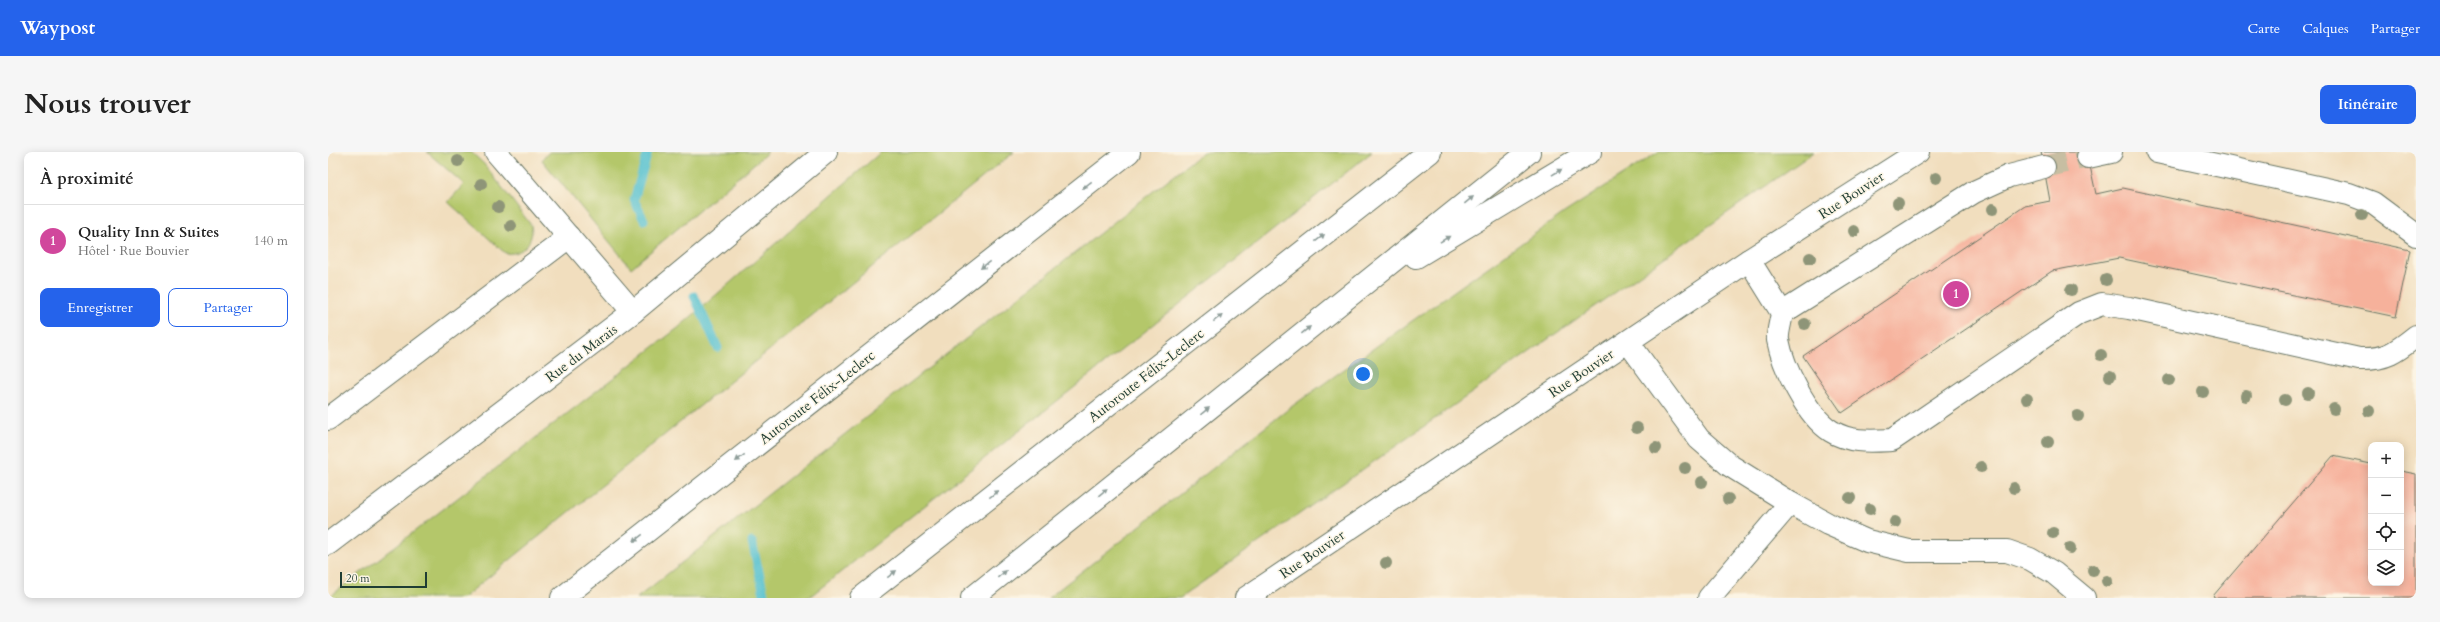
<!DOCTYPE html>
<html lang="fr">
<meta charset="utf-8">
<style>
:root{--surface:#fff;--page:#f6f6f6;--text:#222;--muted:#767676;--line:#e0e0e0;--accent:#2563eb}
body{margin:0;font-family:Cardo,serif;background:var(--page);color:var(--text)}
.controls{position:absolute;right:12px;bottom:12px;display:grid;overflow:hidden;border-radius:8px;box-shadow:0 2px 10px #0003}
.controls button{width:36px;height:36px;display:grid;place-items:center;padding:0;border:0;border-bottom:1px solid var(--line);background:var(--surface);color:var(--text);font:20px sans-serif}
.scale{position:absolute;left:12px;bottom:10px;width:87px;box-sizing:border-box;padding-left:4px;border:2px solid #1f3d34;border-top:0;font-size:11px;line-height:14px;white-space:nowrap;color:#1f3d34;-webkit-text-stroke:3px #fcf5e5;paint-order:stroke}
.you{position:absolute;left:1035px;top:222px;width:14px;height:14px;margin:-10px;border:3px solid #fff;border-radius:50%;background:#1a73e8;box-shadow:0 0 0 6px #1a73e833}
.badge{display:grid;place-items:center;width:26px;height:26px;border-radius:50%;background:var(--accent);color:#fff;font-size:13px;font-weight:700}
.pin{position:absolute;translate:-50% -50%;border:2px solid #fff;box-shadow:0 1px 4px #0006}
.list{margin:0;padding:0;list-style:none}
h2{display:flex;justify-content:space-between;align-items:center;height:52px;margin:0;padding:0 16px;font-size:17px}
h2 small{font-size:13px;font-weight:400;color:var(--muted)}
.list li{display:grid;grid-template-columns:26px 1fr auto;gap:12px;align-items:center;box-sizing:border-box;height:72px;padding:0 16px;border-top:1px solid var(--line)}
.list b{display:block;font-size:15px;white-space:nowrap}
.list p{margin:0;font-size:13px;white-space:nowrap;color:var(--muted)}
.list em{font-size:13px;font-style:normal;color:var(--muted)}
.actions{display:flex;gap:8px;padding:12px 16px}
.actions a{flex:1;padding:9px 0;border:1px solid var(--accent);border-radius:8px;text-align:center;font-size:14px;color:var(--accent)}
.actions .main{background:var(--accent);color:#fff}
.icon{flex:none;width:22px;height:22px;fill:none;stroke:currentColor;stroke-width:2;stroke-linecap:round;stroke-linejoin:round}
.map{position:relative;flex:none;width:2088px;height:446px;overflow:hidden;border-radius:8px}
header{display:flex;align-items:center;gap:24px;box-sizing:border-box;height:56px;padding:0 20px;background:var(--accent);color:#fff}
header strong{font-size:19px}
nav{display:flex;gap:22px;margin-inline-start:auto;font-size:14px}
.intro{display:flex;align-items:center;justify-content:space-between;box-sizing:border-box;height:96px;padding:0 24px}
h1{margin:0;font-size:28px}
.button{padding:10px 18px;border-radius:8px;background:var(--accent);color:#fff;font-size:14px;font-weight:700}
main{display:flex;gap:24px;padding:0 24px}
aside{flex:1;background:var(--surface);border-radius:8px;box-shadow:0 2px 10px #0003}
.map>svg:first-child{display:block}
.green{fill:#b4c76b;stroke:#6a8250}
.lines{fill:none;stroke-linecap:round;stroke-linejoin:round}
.stream{stroke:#56c1cf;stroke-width:9}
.building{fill:#f6b19b}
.minor-tunnel{stroke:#c7bea2;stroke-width:22;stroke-dasharray:22 11;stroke-linecap:butt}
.minor-casing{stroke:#687564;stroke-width:24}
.highway-casing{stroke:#687564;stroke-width:24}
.minor{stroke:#fff;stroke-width:22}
.highway{stroke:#fff;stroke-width:22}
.tree{fill:#8e9578}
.oneway{fill:#8f9e9a}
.labels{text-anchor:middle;stroke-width:3;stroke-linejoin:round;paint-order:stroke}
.street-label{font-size:14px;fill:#1f3d34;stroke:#fcf5e5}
</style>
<header>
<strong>Waypost</strong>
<nav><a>Carte</a><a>Calques</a><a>Partager</a></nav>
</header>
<div class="intro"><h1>Nous trouver</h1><a class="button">Itinéraire</a></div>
<main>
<aside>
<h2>À proximité<small></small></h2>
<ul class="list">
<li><span class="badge" style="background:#d1479c">1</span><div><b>Quality Inn &amp; Suites</b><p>Hôtel · Rue Bouvier</p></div><em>140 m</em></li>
</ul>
<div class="actions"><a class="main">Enregistrer</a><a>Partager</a></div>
</aside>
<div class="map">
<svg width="2088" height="446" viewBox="0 0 2088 446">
<rect width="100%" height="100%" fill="#fcf5e5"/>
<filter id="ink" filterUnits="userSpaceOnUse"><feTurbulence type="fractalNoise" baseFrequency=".025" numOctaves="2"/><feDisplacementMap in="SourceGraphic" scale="8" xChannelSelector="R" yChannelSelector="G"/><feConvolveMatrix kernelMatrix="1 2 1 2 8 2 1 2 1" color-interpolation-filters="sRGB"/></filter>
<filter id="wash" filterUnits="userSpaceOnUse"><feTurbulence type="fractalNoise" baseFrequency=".012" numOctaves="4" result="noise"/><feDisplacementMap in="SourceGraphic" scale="16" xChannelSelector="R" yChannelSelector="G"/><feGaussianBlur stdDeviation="0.9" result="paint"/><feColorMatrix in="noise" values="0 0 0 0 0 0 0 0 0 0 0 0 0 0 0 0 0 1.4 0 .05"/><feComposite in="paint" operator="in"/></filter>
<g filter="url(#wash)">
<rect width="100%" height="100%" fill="#f1debe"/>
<g class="green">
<path d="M 99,0 L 143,0 L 156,12 L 203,73 C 207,89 194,104 177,101 L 120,50 L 136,32 Z"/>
<path d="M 221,0 L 440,0 L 303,116 L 214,8 Z"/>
<path d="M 553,0 L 686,0 L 135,446 L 0,446 L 350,176 Z"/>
<path d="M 875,0 L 1044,0 L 480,446 L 309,446 Z"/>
<path d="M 1330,0 L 1486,0 L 852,446 L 720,446 L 963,255 L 1236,61 Z"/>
</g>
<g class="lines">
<g class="stream">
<path d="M 316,68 L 306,48 L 320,0"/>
<path d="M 366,144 L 390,196"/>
<path d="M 424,390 L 437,446"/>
</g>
</g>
<g id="blocks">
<g class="building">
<path d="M 1713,0 L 1759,0 L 1768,42 L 1795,36 L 2082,98 L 2068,165 L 1791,106 L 1724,119 L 1514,261 L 1475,204 L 1697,54 L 1722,49 Z"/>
<path d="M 2005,304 L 2043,312 L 2043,431 L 2073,431 L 2073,319 L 2088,322 L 2088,446 L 1888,446 L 1885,444 Z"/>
</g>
</g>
</g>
<g filter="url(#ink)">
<use href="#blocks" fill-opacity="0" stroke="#687564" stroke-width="1"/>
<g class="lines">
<path class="minor-tunnel" d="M 1716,15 L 1760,5"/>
<g class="minor-casing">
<g id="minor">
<path d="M 168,0 L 305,160"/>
<path d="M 1829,0 L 2021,42 L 2045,51 L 2088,83"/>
<path d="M 1760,5 L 1783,0"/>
<path d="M 1421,108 L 1454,161 C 1453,169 1449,181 1450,188 C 1455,215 1479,264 1503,279 C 1522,291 1543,289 1564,288 L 1751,161 L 1774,152 L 1801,156 L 2031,207 C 2058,208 2068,200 2088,184"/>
<path d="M 1454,161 L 1646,40 L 1681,24 L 1716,15"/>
<path d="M 1300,190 L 1371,287 L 1401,313 L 1462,351 L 1500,372 L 1539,389 L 1581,399 L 1679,399 L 1702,407 L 1726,421 L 1756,446"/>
<path d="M 0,267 L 241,85"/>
<path d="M 0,392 L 305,160 L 498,0"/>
<path d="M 918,446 L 1421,108 L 1590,0"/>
<path d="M 1381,446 L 1462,351"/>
</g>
</g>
<g class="highway-casing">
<g id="highway">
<path d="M 1088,105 L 1262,0"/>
<path d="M 234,446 L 801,0"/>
<path d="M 533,446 L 1102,0"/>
<path d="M 644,446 L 1201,0"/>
</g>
</g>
<use href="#minor" class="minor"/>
<use href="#highway" class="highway"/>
</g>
<g class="tree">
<circle cx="130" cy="9" r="6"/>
<circle cx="1608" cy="26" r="6"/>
<circle cx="153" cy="32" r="6"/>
<circle cx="1570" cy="51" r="6"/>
<circle cx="170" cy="55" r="6"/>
<circle cx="1665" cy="57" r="6"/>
<circle cx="2034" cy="63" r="6"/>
<circle cx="183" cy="74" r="6"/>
<circle cx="1526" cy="79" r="6"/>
<circle cx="1482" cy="106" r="6"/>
<circle cx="1778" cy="128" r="6"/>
<circle cx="1743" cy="138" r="6"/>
<circle cx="1477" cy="172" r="6"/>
<circle cx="1773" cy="203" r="6"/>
<circle cx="1782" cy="224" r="6"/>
<circle cx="1841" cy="228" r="6"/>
<circle cx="1875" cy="240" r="6"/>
<circle cx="1980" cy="241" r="6"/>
<circle cx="1918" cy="244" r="6"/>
<circle cx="1699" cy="247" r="6"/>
<circle cx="1957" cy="248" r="6"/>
<circle cx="2006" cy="257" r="6"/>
<circle cx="2041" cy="259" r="6"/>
<circle cx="1750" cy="264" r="6"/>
<circle cx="1309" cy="276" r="6"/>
<circle cx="1720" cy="290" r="6"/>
<circle cx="1328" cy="296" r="6"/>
<circle cx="1653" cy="315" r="6"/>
<circle cx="1357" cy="316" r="6"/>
<circle cx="1374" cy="330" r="6"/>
<circle cx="1686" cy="336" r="6"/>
<circle cx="1522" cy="346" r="6"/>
<circle cx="1400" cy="347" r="6"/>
<circle cx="1542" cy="357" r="6"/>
<circle cx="1567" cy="370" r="6"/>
<circle cx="1725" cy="381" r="6"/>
<circle cx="1742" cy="396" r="6"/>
<circle cx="1058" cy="411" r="6"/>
<circle cx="1765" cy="418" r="6"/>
<circle cx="1779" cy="429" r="6"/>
</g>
<defs><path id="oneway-solid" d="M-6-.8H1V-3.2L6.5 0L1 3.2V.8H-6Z"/></defs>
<g class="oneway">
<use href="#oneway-solid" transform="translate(1229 20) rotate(-31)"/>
<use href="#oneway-solid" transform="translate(759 33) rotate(142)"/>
<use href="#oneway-solid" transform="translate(1141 48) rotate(-39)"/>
<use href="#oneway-solid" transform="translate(992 86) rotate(-38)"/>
<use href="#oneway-solid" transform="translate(1117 87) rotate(-31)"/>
<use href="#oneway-solid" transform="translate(657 113) rotate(142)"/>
<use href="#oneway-solid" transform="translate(890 166) rotate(-38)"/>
<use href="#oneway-solid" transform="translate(978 178) rotate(-39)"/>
<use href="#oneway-solid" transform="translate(877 259) rotate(-39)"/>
<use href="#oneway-solid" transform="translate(412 306) rotate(142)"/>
<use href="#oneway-solid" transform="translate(775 340) rotate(-39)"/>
<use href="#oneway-solid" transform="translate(666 342) rotate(-38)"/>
<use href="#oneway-solid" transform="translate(310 386) rotate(142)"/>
<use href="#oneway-solid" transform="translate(564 422) rotate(-38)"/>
<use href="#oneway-solid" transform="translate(674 422) rotate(-39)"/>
</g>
</g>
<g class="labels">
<g class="street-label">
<text transform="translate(1523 43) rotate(-33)" y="5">Rue Bouvier</text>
<text transform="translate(253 201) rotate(-37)" y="5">Rue du Marais</text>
<text transform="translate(1253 221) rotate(-34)" y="5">Rue Bouvier</text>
<text transform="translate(818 223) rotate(-38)" y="5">Autoroute Félix-Leclerc</text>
<text transform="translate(489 245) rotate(-38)" y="5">Autoroute Félix-Leclerc</text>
<text transform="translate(984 402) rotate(-34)" y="5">Rue Bouvier</text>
</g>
</g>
</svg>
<div class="controls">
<button>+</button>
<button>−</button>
<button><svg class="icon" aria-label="locate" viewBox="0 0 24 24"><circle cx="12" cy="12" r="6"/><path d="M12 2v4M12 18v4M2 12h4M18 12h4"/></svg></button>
<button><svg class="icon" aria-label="layers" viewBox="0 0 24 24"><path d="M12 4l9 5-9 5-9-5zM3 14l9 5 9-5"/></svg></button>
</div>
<div class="scale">20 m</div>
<div class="you"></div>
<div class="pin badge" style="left:1628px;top:142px;background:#d1479c">1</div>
</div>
</main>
